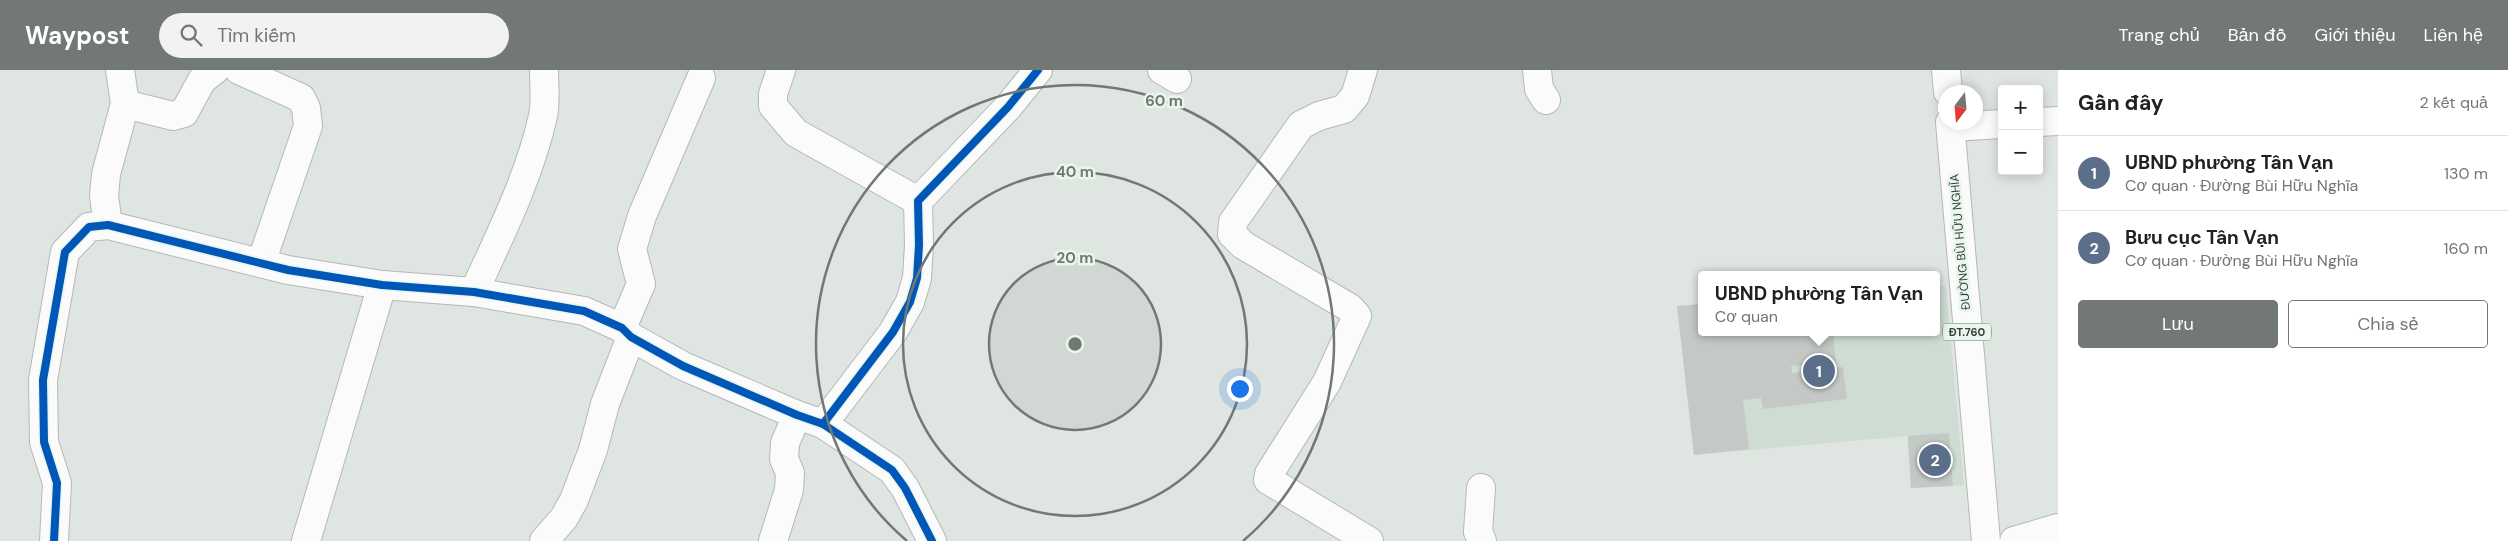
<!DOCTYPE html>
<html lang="vi">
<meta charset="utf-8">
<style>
:root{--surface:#fff;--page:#f2f2f2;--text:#202124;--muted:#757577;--line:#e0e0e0;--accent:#727874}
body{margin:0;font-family:"DM Sans",sans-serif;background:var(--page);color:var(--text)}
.controls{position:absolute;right:15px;top:15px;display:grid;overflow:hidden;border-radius:5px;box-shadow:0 2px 12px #0003}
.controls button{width:45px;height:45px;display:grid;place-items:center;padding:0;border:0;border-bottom:1px solid var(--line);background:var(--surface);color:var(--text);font:25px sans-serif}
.compass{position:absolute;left:1938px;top:15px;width:45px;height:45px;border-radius:50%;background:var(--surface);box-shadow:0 2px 12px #0003;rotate:196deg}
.you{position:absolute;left:1239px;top:318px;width:18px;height:18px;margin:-12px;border:4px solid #fff;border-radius:50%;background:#1a73e8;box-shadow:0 0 0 8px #1a73e833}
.badge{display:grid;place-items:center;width:32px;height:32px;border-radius:50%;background:var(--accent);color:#fff;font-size:16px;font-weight:700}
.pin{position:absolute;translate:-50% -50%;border:2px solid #fff;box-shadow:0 1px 5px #0006}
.popup{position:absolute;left:1698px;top:201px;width:242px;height:65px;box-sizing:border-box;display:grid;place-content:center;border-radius:5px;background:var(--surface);filter:drop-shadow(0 1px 4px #0005);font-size:16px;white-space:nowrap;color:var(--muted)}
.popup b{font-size:19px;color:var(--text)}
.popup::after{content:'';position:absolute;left:50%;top:100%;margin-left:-10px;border:10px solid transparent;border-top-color:var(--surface)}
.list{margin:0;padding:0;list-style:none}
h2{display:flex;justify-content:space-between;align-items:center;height:65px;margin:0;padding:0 20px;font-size:21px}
h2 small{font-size:16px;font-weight:400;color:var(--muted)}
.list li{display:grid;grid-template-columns:32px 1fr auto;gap:15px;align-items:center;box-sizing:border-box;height:75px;padding:0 20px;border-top:1px solid var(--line)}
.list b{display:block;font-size:19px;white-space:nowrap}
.list p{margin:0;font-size:16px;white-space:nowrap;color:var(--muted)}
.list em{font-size:16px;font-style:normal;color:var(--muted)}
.actions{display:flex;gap:10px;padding:15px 20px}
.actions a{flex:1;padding:11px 0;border:1px solid var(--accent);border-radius:5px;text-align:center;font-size:18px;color:var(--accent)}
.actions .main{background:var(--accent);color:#fff}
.icon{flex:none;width:28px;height:28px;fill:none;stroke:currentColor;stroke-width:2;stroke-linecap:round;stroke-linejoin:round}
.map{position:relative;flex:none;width:2058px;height:471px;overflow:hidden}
header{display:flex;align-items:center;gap:30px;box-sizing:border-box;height:70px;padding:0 25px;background:var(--accent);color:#fff}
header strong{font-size:24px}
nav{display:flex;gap:28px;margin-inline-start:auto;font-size:18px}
.search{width:350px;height:45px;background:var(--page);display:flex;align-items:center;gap:12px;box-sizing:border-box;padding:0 18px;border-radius:28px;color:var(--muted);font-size:19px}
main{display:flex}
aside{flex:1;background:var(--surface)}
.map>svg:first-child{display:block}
.built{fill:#cfdcd4}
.building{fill:#c4c9c6}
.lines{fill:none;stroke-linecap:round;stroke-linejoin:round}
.minor-casing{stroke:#b5b9b6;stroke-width:30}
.major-casing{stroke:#b5b9b6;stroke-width:30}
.minor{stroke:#fafbfa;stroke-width:28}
.major{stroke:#fafbfa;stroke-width:28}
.cycleway-casing{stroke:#e9f6ee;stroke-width:11}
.cycleway{stroke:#0057b8;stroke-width:8}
.ring{fill:none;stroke:#727874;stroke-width:2.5}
.labels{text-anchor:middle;stroke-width:5;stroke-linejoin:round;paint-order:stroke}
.shield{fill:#e9f6ee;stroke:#6d7470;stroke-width:1}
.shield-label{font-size:11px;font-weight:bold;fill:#383d3a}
.street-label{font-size:12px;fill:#383d3a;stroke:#e9f6ee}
.centre{fill:#727874;stroke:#e9f6ee;stroke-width:2.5}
.ring-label{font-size:15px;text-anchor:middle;font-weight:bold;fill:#727874;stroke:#e9f6ee;stroke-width:5;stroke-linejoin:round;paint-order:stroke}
</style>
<header>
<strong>Waypost</strong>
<div class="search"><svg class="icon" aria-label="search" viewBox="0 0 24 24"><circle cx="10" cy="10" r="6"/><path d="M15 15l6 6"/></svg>Tìm kiếm</div>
<nav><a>Trang chủ</a><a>Bản đồ</a><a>Giới thiệu</a><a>Liên hệ</a></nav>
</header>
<main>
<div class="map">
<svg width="2058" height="471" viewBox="0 0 2058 471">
<rect width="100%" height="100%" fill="#dfe5e1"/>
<path class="built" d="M 1937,214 L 1946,217 L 1964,415 L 1911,418 L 1907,366 L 1694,385 L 1677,236 L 1701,234 L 1702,262 L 1936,262 Z"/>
<g class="building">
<path d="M 1702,234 L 1702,262 L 1833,262 L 1836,293 L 1791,296 L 1792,303 L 1843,297 L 1847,329 L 1763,339 L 1761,328 L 1743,330 L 1749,379 L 1694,385 L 1677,236 Z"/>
<path d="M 1949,363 L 1953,416 L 1911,418 L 1908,366 Z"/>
</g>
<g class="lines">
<g class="minor-casing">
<g id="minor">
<path d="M 239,0 L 301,28 L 306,38 L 308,56 L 261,193"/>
<path d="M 781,0 L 773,24 L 773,36 L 796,63 L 918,131"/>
<path d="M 1162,0 L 1177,9"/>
<path d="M 1363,0 L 1355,26 L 1344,39 L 1319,46 L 1301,55 L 1233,152 L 1232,164 L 1243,175 L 1350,238 L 1357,246 L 1327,312 L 1269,404 L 1268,410 L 1369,471"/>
<path d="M 1537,0 L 1539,19 L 1546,30"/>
<path d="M 125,34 L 173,46 L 184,43 L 202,10 L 215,0"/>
<path d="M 2039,52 L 2058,51"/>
<path d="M 1951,57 L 2002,54"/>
<path d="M 108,155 L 104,126 L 106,104 L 125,34 L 120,0"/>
<path d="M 474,222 C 500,165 529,108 543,46 C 546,32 544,15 544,0"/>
<path d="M 622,258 L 641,214 L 632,179 L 642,146 L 701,8"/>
<path d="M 823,354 L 893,262 L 910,232 L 917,208 L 919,175 L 918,131 L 1008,37 L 1038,0"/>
<path d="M 1481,418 L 1478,462 L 1482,471"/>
<path d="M 54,471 L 57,413 L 44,372 L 43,310 L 65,182 L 89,157 L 108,155 L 288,200 L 382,215 L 474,222 L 584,241 L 622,258 L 631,267 L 683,296 L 797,345 L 823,354 L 892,400 L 905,418 L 932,471"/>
<path d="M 306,471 L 382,215"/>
<path d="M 544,471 L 564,448 L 574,430 L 593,380 L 605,334 L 631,267"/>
<path d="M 773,471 L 789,420 L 790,403 L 784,389 L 785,373 L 797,345"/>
<path d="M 2014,471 L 2058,458"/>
</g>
</g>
<g class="major-casing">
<g id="major">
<path d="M 1946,0 L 1948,22"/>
<path d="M 1950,52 L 1986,471"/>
</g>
</g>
<use href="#minor" class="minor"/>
<use href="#major" class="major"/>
<g class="cycleway-casing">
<g id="cycleway">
<path d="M 823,354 L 893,262 L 910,232 L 917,208 L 919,175 L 918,131 L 1008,37 L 1038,0"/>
<path d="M 54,471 L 57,413 L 44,372 L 43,310 L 65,182 L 89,157 L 108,155 L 288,200 L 382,215 L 474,222 L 584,241 L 622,258 L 631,267 L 683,296 L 797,345 L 823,354 L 892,400 L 905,418 L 932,471"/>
</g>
</g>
<use href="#cycleway" class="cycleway"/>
</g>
<circle cx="1075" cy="274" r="86" fill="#727874" fill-opacity=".12"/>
<g class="ring">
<circle cx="1075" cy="274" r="86"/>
<circle cx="1075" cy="274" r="172"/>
<path d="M907 471A259 259 0 1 1 1243 471"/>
</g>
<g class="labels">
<rect class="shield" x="1943" y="253.5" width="48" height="17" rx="4"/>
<g class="shield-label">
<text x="1967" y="266">ĐT.760</text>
</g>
<g class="street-label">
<text transform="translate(1960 172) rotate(-95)" y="4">ĐƯỜNG BÙI HỮU NGHĨA</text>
</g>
</g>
<circle cx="1075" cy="274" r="8" class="centre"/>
<g class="ring-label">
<text x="1164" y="36">60 m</text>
<text x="1075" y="107">40 m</text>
<text x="1075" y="193">20 m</text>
</g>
</svg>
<div class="controls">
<button>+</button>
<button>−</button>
</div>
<svg class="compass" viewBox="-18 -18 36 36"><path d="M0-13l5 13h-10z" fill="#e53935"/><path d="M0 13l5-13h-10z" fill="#757577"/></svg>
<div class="you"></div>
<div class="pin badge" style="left:1819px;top:301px;background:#5c6f8a">1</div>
<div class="popup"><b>UBND phường Tân Vạn</b>Cơ quan</div>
<div class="pin badge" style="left:1935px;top:390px;background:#5c6f8a">2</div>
</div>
<aside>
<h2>Gần đây<small>2 kết quả</small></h2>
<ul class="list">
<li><span class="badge" style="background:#5c6f8a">1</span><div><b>UBND phường Tân Vạn</b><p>Cơ quan · Đường Bùi Hữu Nghĩa</p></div><em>130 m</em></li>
<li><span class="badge" style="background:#5c6f8a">2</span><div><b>Bưu cục Tân Vạn</b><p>Cơ quan · Đường Bùi Hữu Nghĩa</p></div><em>160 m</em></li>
</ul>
<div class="actions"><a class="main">Lưu</a><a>Chia sẻ</a></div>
</aside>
</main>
